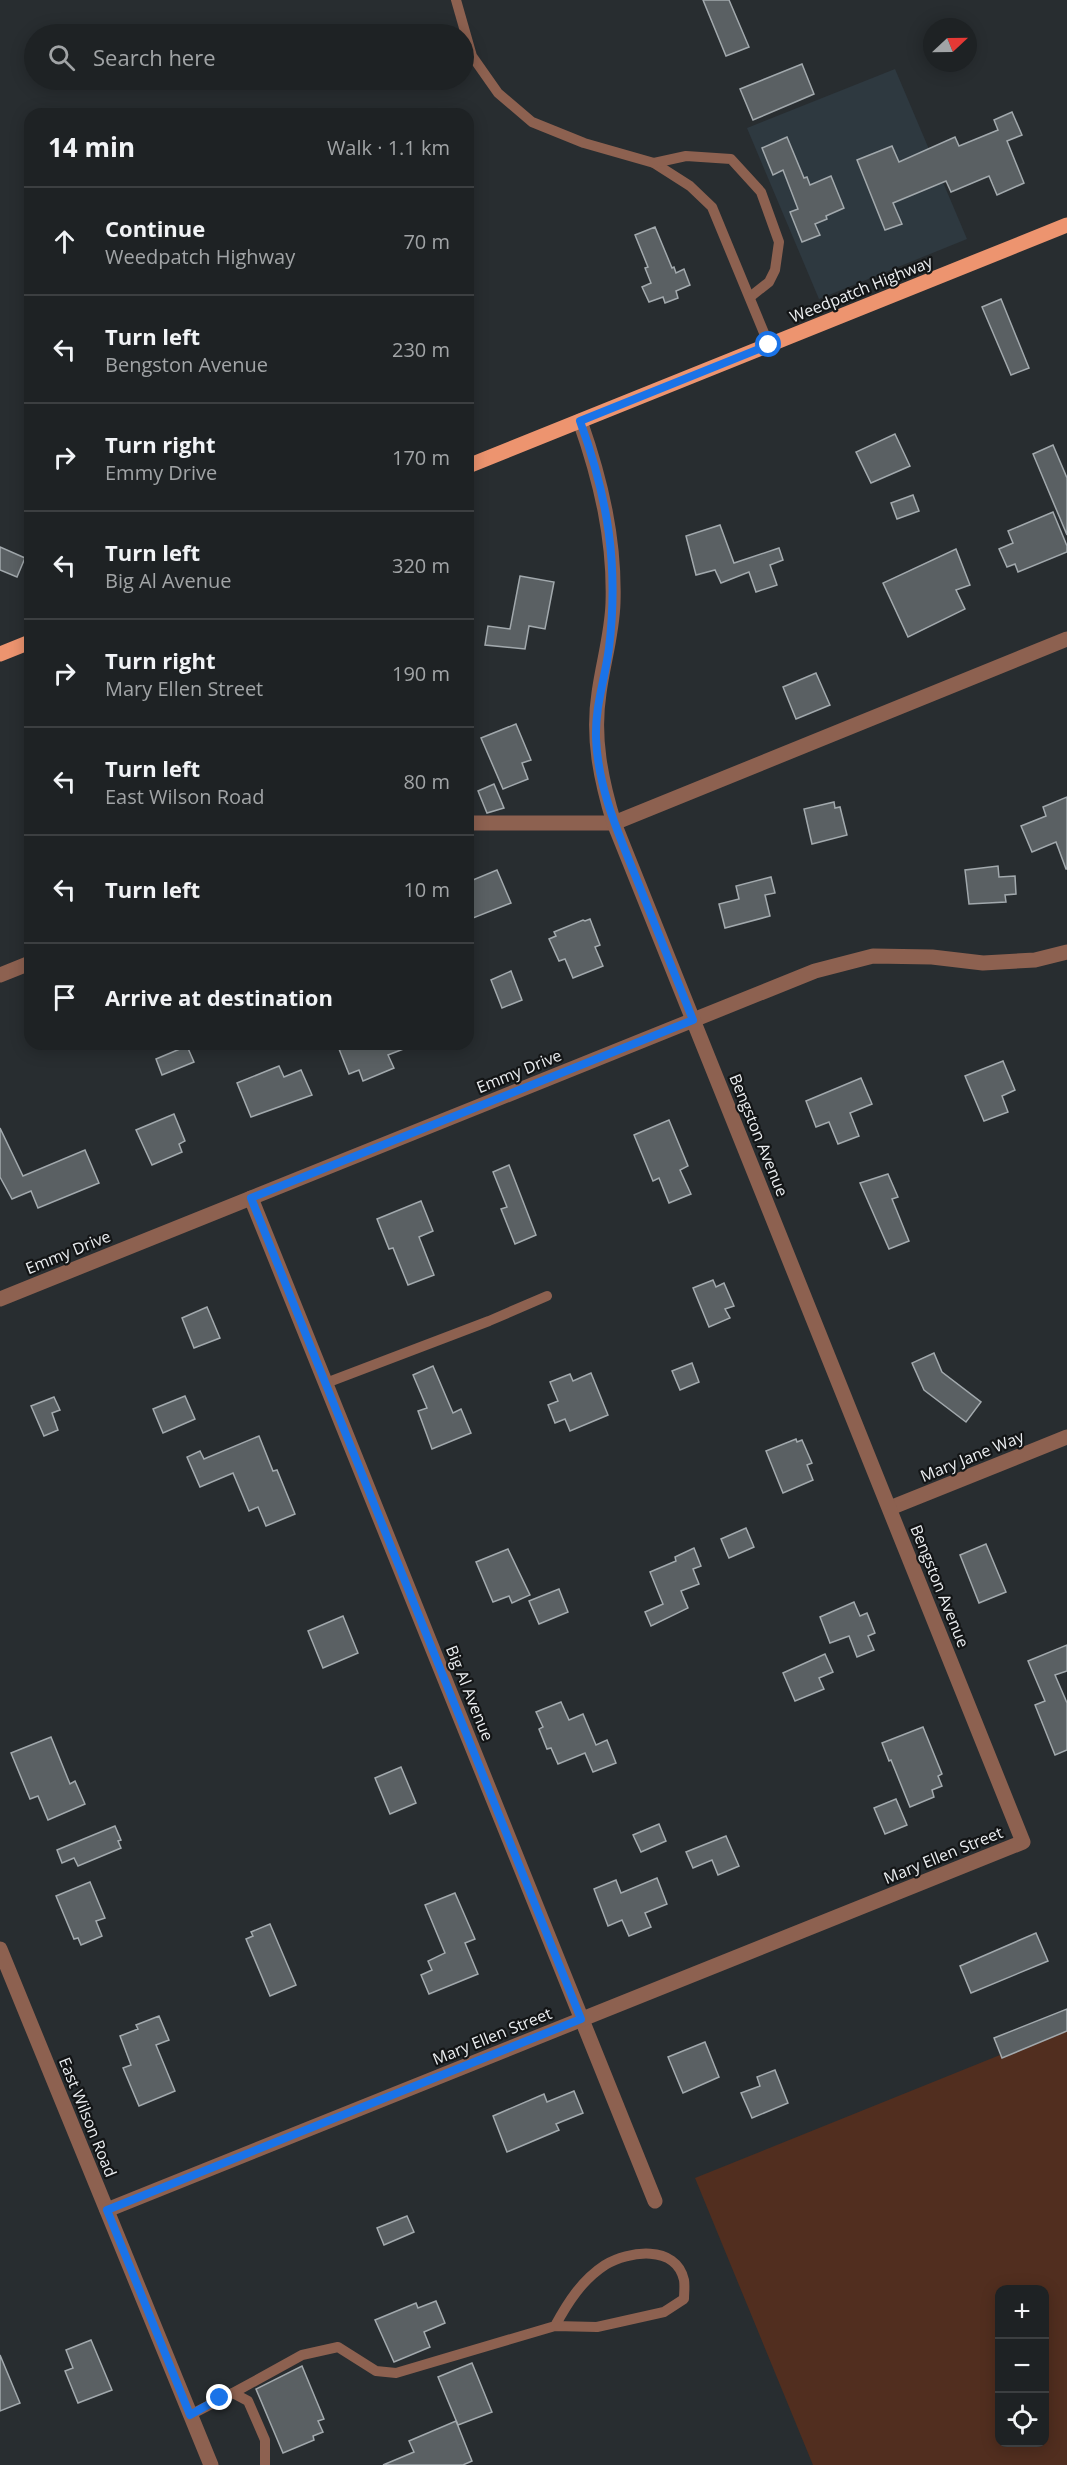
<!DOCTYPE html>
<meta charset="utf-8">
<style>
:root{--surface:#1e2224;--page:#2b2f31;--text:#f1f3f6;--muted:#a1a4a6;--line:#3c3f41}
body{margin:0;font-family:"Open Sans",sans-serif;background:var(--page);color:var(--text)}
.controls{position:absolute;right:18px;bottom:18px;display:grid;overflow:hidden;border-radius:12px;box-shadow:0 3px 15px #0003}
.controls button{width:54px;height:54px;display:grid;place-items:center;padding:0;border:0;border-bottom:2px solid var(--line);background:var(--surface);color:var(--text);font:30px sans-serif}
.compass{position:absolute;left:923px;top:18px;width:54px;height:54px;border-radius:50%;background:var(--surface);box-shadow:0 3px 15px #0003;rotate:68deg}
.stop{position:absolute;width:18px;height:18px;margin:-14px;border:4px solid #1a73e8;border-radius:50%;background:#fff}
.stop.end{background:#1a73e8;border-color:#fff;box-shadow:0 2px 6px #0008}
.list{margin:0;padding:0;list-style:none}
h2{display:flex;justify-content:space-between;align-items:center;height:78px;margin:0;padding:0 24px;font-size:26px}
h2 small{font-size:20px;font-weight:400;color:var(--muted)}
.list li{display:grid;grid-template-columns:39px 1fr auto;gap:18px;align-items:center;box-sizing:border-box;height:108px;padding:0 24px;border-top:2px solid var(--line)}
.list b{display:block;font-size:22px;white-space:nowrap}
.list p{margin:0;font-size:20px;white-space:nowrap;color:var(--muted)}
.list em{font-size:20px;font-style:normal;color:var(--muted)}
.icon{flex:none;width:33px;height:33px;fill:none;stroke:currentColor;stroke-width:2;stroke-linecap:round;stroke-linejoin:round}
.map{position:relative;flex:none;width:1067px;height:2465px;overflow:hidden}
.search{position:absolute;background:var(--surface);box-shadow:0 3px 15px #0003;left:24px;top:24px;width:450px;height:66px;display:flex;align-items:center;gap:15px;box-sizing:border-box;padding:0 21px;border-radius:33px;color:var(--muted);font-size:22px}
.panel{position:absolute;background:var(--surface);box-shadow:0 3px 15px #0003;left:24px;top:108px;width:450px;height:942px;border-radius:18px}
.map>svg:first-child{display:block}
.built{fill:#2e3940}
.green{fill:#512e1f;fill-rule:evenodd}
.building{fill:#5a6063;stroke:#a2a9ad;stroke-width:1.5}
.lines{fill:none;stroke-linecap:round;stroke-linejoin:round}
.lane{stroke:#8d6150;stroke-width:10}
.street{stroke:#8d6150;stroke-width:15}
.primary{stroke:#ed946f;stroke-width:15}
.route{stroke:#1a73e8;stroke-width:8}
.labels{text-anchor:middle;stroke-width:4.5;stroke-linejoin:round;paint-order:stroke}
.street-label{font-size:16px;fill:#ebeef1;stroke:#131516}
</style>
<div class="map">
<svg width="1067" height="2465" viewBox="0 0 1067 2465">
<rect width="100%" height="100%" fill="#282d30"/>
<path class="built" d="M 895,69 L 967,239 L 819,299 L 747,128 Z"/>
<path class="green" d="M 1067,2028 L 1067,2465 L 813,2465 L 695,2178 ZM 1000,2290 L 1044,2290 L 1044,2442 L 1000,2442 Z"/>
<g class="building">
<path d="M 703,0 L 729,0 L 749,47 L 726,56 Z"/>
<path d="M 802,64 L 814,94 L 753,120 L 740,89 Z"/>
<path d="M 1012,112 L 1022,135 L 1007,141 L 1024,183 L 997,195 L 989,176 L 951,192 L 946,181 L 893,203 L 902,224 L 885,230 L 857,160 L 892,146 L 899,162 L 955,137 L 959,146 L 998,130 L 994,120 Z"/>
<path d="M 787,137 L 804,178 L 807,177 L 810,185 L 831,176 L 844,208 L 826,216 L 827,219 L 815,224 L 820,235 L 802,242 L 790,212 L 798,209 L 783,170 L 773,175 L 762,148 Z"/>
<path d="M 655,227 L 672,268 L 674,267 L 676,273 L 684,269 L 690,285 L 676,291 L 678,298 L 665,303 L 663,297 L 649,302 L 642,287 L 651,283 L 645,268 L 648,267 L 635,235 Z"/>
<path d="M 1001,299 L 1029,368 L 1011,375 L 982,307 Z"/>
<path d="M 895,434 L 910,466 L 871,483 L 856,452 Z"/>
<path d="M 1053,445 L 1067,478 L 1067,535 L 1033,454 Z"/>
<path d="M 913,495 L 919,511 L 897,519 L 891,503 Z"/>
<path d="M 1053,512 L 1067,546 L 1067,552 L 1018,572 L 1015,564 L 1007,567 L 999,549 L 1013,543 L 1008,531 Z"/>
<path d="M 720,525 L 734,563 L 779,548 L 783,560 L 770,565 L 777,585 L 756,592 L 749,572 L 721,583 L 715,570 L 696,575 L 686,536 Z"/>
<path d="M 0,547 L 25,558 L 17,577 L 0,570 Z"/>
<path d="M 956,549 L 970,585 L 956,590 L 965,609 L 908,637 L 883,583 Z"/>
<path d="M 520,576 L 554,582 L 545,629 L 529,626 L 525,649 L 485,645 L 488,626 L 510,629 Z"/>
<path d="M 816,673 L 830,705 L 796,719 L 783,687 Z"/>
<path d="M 516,724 L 531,760 L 522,763 L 528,779 L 503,789 L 481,738 Z"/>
<path d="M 494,784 L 504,808 L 487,813 L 478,791 Z"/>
<path d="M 1067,797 L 1067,869 L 1066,869 L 1056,842 L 1032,852 L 1021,826 L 1046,816 L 1043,807 Z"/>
<path d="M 834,802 L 835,808 L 840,807 L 847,835 L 812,844 L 804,809 Z"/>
<path d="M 998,866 L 999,877 L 1015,876 L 1016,894 L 1005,895 L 1006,902 L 969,904 L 965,870 Z"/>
<path d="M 497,870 L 511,903 L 468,920 L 468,882 Z"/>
<path d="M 771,877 L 775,893 L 765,895 L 770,916 L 725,928 L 719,904 L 739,899 L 736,886 Z"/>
<path d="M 590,919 L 600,945 L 595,947 L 603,966 L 573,978 L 565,959 L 559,961 L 549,939 L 556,936 L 554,932 L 583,920 L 585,921 Z"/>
<path d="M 511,971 L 522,1000 L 502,1008 L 491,980 Z"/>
<path d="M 337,1044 L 414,1044 L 414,1045 L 388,1055 L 394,1068 L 363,1081 L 359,1070 L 349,1074 Z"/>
<path d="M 187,1046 L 194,1062 L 162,1075 L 156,1059 Z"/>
<path d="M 1003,1061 L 1015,1090 L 1002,1096 L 1008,1112 L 984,1121 L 965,1076 Z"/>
<path d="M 279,1066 L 284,1077 L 301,1070 L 312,1095 L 251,1117 L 237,1083 Z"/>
<path d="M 861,1078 L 872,1104 L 850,1113 L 859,1136 L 838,1144 L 829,1122 L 816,1127 L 806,1101 Z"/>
<path d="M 174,1114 L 185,1141 L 179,1144 L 182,1152 L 152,1165 L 136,1130 Z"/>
<path d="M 669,1120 L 688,1166 L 680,1170 L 691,1194 L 669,1203 L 659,1178 L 653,1181 L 634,1135 Z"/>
<path d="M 0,1128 L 23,1176 L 85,1150 L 99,1183 L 38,1208 L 31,1191 L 12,1199 L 0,1177 Z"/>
<path d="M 509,1165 L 536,1235 L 515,1244 L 501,1209 L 507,1207 L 493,1172 Z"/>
<path d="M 888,1174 L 898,1197 L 892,1199 L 909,1241 L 889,1249 L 860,1183 Z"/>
<path d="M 421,1201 L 433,1231 L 419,1237 L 434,1275 L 408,1285 L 393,1248 L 389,1249 L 377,1219 Z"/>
<path d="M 713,1280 L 716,1287 L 724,1283 L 734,1306 L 725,1309 L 730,1318 L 709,1327 L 693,1288 Z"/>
<path d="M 207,1307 L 220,1338 L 194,1348 L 182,1318 Z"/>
<path d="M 934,1353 L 942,1372 L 981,1402 L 966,1422 L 924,1390 L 912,1363 Z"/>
<path d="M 692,1363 L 699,1382 L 680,1390 L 672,1371 Z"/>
<path d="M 433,1366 L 453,1413 L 461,1409 L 471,1433 L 432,1449 L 418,1411 L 427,1408 L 413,1375 Z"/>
<path d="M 591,1373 L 608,1415 L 570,1431 L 565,1419 L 555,1423 L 548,1405 L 558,1401 L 550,1382 L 570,1374 L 573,1381 Z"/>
<path d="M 185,1396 L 195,1419 L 163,1433 L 153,1409 Z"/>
<path d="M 54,1397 L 60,1410 L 52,1413 L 58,1430 L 44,1436 L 31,1406 Z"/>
<path d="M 259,1436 L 273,1471 L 277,1470 L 295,1514 L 266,1526 L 258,1507 L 249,1511 L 233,1473 L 200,1487 L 187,1457 L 200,1451 L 204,1459 Z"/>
<path d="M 796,1439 L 797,1442 L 802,1440 L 812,1463 L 807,1465 L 813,1480 L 783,1493 L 766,1451 Z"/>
<path d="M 746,1528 L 754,1547 L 729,1558 L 721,1539 Z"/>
<path d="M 986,1544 L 1006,1592 L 979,1603 L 960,1555 Z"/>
<path d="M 694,1548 L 701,1566 L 693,1569 L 699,1584 L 681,1591 L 688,1608 L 651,1626 L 645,1612 L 663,1604 L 650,1572 L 676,1561 L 675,1557 Z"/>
<path d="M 508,1549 L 530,1595 L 512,1603 L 509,1596 L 493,1602 L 476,1562 Z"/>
<path d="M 559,1589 L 568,1612 L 539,1624 L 529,1601 Z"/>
<path d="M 854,1602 L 860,1616 L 867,1613 L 875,1633 L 868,1636 L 874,1650 L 857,1657 L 849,1636 L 830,1643 L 820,1617 Z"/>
<path d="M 343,1616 L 358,1653 L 323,1668 L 308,1631 Z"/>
<path d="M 1067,1645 L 1067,1671 L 1055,1675 L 1067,1703 L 1067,1750 L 1055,1755 L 1035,1705 L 1045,1701 L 1028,1661 Z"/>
<path d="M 825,1654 L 833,1672 L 819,1678 L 824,1689 L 795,1701 L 783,1673 Z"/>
<path d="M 561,1702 L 569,1720 L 583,1714 L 596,1745 L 607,1740 L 616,1763 L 593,1772 L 585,1753 L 558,1764 L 551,1748 L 547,1749 L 539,1729 L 543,1727 L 536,1712 Z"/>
<path d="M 923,1727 L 942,1774 L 938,1776 L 942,1786 L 932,1790 L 934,1797 L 910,1807 L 891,1760 L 889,1761 L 882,1743 Z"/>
<path d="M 51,1737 L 70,1784 L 75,1781 L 85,1804 L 48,1820 L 38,1796 L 30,1799 L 11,1753 Z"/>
<path d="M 401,1767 L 416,1803 L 390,1814 L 375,1778 Z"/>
<path d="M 896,1799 L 907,1825 L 885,1834 L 874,1808 Z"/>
<path d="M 659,1824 L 666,1841 L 641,1852 L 633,1835 Z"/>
<path d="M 115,1826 L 121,1840 L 118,1841 L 121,1848 L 78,1866 L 74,1858 L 62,1863 L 57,1850 Z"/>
<path d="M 726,1836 L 739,1866 L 718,1875 L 712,1860 L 693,1868 L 686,1852 Z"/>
<path d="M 657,1878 L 667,1904 L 645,1913 L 651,1927 L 629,1936 L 622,1920 L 608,1926 L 594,1889 L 616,1880 L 621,1893 Z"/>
<path d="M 90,1882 L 105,1918 L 96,1921 L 102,1936 L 81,1945 L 78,1938 L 74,1939 L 56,1896 Z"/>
<path d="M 455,1893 L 475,1939 L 465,1943 L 478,1974 L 429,1994 L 421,1975 L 432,1970 L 428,1961 L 445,1953 L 425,1905 Z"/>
<path d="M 270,1924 L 296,1985 L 270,1996 L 246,1939 L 253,1936 L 251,1932 Z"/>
<path d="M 1036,1933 L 1048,1961 L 971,1993 L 960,1966 Z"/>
<path d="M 1067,2009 L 1067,2031 L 1002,2058 L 994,2038 Z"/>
<path d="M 159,2016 L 169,2040 L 156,2045 L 175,2091 L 139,2106 L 123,2068 L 131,2065 L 120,2036 L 138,2029 L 136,2025 Z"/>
<path d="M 705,2042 L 719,2077 L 683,2093 L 668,2057 Z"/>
<path d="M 775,2070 L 788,2103 L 752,2118 L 741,2093 L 760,2086 L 757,2077 Z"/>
<path d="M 574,2091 L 583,2113 L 556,2124 L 559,2130 L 507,2152 L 493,2116 L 544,2094 L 547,2102 Z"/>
<path d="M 407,2216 L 414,2232 L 384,2245 L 377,2228 Z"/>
<path d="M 436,2301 L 445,2323 L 424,2332 L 430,2347 L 394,2362 L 375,2320 L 416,2303 L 418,2308 Z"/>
<path d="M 91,2340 L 112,2390 L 78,2403 L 65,2371 L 73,2368 L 66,2350 Z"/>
<path d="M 0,2355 L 20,2403 L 0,2411 Z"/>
<path d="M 472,2363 L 492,2412 L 458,2425 L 438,2377 Z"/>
<path d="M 302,2366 L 324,2419 L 318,2421 L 323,2432 L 313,2436 L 314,2440 L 283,2453 L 256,2389 Z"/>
<path d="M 456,2421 L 472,2461 L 463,2465 L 383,2465 L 414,2452 L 409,2441 Z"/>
</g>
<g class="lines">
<g class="lane">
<path d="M 456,0 L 472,56 L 498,93 L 532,122 L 584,143 L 654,163 L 690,186 L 712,207 L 769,345"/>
<path d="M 654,163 L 686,156 L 731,159 L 761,192 L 779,242 L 775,270 L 769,282 L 750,297"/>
<path d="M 326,1383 L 489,1321 L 547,1296"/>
<path d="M 233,2393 L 302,2355 L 338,2347 L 376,2371 L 396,2373 L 555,2326 L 597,2327 L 664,2312 L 684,2299 C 684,2293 685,2286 684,2280 C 676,2244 628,2251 605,2265 C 582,2280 568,2302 555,2326"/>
<path d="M 190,2415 L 233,2393 L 248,2401 L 265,2440 L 265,2465"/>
</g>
<g class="street">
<path d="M 468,823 L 614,823 L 1067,639"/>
<path d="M 0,975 L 30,963"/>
<path d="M 251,1198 L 655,2201"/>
<path d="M 0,1299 L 815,971 L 873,956 L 932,957 L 983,963 L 1035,960 L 1067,952"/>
<path d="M 890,1508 L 1067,1437"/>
<path d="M 0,1949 L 211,2465"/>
<path d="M 107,2210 L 1023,1842 L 614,823 C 601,780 592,738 599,693 C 603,663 612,634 613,603 C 615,540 601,481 580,421"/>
</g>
<g class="primary">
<path d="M 468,466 L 1067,225"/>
<path d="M 0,654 L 30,642"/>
</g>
</g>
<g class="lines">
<path class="route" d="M 220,2398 L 190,2415 L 107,2210 L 581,2019 L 251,1198 L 693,1020 C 675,975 657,930 639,885 C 620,837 598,790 596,738 C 595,706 605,679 609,648 C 619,566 608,498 580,421 L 769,345"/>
</g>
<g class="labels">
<g class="street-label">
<text transform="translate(861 289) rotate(-22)" y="6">Weedpatch Highway</text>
<text transform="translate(519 1071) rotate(-22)" y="6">Emmy Drive</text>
<text transform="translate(759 1135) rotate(68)" y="6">Bengston Avenue</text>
<text transform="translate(68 1252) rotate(-22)" y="6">Emmy Drive</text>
<text transform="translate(972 1456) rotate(-22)" y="6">Mary Jane Way</text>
<text transform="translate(940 1586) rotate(68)" y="6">Bengston Avenue</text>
<text transform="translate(470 1693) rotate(68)" y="6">Big Al Avenue</text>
<text transform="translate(943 1855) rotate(-22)" y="6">Mary Ellen Street</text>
<text transform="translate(492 2036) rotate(-22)" y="6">Mary Ellen Street</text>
<text transform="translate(88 2117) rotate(68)" y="6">East Wilson Road</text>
</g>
</g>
</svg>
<div class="controls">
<button>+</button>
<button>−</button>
<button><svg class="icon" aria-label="locate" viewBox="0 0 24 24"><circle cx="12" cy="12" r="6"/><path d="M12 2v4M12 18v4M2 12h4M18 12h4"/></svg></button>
</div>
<svg class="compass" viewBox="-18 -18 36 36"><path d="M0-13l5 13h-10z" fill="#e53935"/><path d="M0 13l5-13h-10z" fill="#a1a4a6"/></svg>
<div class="stop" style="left:769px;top:345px"></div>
<div class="stop end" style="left:220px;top:2398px"></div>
<div class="search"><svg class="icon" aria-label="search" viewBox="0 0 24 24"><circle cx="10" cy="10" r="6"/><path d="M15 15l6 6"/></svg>Search here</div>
<section class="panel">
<h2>14 min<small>Walk · 1.1 km</small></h2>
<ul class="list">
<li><svg class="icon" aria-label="ahead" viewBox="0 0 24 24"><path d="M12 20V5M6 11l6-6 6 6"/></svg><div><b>Continue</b><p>Weedpatch Highway</p></div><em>70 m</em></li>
<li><svg class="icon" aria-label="left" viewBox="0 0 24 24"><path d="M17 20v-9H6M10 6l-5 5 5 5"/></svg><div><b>Turn left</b><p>Bengston Avenue</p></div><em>230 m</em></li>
<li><svg class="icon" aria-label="right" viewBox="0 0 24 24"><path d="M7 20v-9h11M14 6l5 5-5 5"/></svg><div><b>Turn right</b><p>Emmy Drive</p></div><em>170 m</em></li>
<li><svg class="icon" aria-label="left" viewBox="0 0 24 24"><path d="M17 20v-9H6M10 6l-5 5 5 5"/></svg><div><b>Turn left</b><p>Big Al Avenue</p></div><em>320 m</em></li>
<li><svg class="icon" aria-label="right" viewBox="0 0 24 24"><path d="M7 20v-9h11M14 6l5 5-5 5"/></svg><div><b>Turn right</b><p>Mary Ellen Street</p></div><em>190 m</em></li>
<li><svg class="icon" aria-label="left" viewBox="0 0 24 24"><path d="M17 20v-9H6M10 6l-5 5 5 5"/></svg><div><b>Turn left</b><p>East Wilson Road</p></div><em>80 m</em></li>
<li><svg class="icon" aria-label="left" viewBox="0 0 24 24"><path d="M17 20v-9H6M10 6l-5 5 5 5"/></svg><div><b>Turn left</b></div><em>10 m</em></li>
<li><svg class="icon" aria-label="arrive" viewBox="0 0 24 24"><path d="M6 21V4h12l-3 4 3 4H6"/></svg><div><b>Arrive at destination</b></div></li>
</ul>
</section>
</div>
